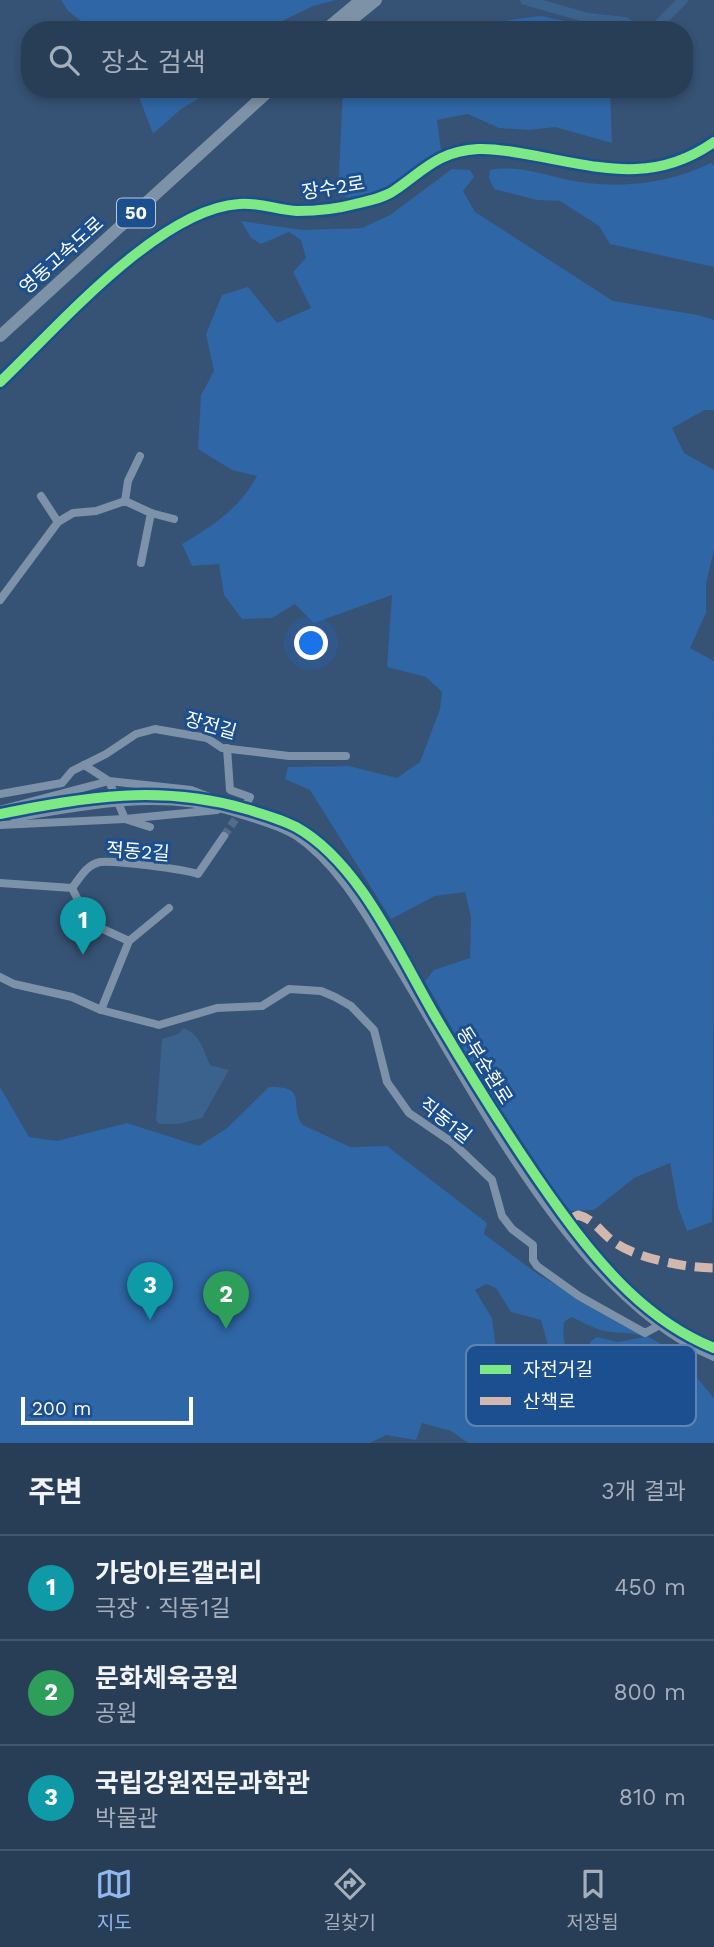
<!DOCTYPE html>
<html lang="ko">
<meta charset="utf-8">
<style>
:root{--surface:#283e57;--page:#344961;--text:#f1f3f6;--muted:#a5aeba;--line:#44576d;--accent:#90b9f0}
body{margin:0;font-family:"Work Sans","Noto Sans KR",sans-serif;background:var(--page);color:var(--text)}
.scale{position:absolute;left:21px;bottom:18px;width:172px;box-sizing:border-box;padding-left:7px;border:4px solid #fff;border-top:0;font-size:19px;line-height:24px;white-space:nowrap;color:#fff;-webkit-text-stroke:5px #1b4f8f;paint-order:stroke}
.you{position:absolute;left:312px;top:644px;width:24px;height:24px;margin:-18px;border:5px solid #fff;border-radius:50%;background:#1a73e8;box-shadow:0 0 0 10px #1a73e833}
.badge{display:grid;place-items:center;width:46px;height:46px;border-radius:50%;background:var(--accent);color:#fff;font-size:23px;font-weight:700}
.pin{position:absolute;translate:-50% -58px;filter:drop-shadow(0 2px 4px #0008)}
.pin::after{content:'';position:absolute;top:37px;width:24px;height:21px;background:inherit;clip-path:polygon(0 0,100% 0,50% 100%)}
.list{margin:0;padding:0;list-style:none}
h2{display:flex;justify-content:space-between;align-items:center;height:91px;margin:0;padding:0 28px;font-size:30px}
h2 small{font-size:23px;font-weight:400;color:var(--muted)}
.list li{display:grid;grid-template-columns:46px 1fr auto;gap:21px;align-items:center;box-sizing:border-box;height:105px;padding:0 28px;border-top:2px solid var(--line)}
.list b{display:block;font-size:26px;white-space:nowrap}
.list p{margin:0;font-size:23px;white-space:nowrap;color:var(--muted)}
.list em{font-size:23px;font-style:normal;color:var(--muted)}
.icon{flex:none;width:38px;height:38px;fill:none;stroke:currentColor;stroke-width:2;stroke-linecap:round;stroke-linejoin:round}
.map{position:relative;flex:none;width:714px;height:1443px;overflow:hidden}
.search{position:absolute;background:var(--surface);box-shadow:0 4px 10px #0003;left:21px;right:21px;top:21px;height:77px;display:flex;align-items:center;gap:18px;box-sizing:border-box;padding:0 24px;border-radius:28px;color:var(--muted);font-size:26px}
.sheet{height:406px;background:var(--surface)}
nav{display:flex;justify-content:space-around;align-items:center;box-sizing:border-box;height:98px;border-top:2px solid var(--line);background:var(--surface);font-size:19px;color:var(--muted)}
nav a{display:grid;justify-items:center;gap:4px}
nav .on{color:var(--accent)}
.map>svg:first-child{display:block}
.green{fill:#2f66a5;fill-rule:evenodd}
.water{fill:#3b618d}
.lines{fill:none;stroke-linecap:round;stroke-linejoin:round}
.river{stroke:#3b618d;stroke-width:10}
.minor-tunnel{stroke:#546c89;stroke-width:8;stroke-dasharray:8 4;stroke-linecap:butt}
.minor{stroke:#7d92a8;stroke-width:8}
.highway{stroke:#7e92a7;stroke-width:12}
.minor-bridge{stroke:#7d92a8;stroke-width:8}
.quiet{stroke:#d1b7ad;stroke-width:9;stroke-dasharray:18 9;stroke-linecap:butt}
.cycleway-casing{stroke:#1b4f8f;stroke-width:15}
.cycleway{stroke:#7ce984;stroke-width:10}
.labels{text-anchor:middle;stroke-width:6;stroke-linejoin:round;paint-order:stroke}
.shield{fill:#1b4f8f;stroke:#bbcadd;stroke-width:2}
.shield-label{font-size:18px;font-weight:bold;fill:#fff}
.street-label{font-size:19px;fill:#fff;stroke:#1b4f8f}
.key{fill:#1b4f8f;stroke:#5f84b1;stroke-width:2}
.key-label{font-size:19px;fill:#fff}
</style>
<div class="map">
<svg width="714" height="1443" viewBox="0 0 714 1443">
<rect width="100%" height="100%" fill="#365274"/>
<g class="green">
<path d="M 61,0 L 336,0 L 313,6 L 276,24 L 275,30 L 93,30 L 68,11 Z"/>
<path d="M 542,16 C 572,25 602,22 632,30 L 390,30 C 423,15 442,25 476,24 C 498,24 520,17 542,16 Z"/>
<path d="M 136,89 L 215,89 L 181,109 L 153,134 Z"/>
<path d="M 343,89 L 610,89 L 612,143 L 555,127 L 530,130 L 499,128 L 468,114 L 437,120 L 442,157 L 401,185 L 381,204 L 354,201 L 338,193 Z"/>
<path d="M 711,163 L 714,165 L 714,267 L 610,244 L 599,226 L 560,201 L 537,200 L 494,189 L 489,178 L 490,170 C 516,165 539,173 564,179 C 614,190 666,185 711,163 Z"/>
<path d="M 452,169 L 470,170 L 474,177 L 463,191 L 475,212 L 613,301 L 698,315 L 714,320 L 714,410 L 705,410 L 672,428 L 684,453 L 714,470 L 714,550 L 706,583 L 706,613 L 690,648 L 714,661 L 713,1193 L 712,1222 L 687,1231 L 678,1207 L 670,1163 L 634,1178 L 594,1210 L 571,1211 L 562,1202 L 480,1078 L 425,981 L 434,970 L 470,958 L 471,917 L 465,892 L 435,896 L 391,919 L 310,790 L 285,779 L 288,767 L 349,766 L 397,778 L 420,762 L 440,709 L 442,692 L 426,677 L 387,667 L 392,595 L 314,623 L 295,604 L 272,618 L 242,619 L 224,595 L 219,564 L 192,566 L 182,544 C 214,525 239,509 257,476 L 232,470 L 198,449 L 201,395 L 214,371 L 206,334 L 222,295 L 248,287 L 277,323 L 311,308 L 293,272 L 306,258 L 301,240 L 289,232 L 261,244 L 251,238 L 241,221 L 302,230 L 362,228 L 390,215 Z"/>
<path d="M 0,1087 L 29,1137 L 57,1141 L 127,1123 L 199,1146 L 226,1129 L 269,1087 C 310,1086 288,1106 303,1125 L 350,1147 L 387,1146 L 487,1223 L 484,1234 L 539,1275 L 675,1352 L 714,1398 L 714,1443 L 468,1443 L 451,1431 L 422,1423 L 416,1440 L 386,1435 L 370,1443 L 0,1443 ZM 486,1284 L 496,1288 L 511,1312 L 541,1320 L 548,1346 L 558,1364 L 590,1362 L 600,1367 L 602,1364 L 588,1353 C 565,1357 562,1344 564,1322 L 571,1317 C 582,1321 592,1328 604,1331 C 617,1334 633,1331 644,1337 L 618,1342 L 597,1337 L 590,1342 L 590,1349 L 612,1357 L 620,1365 C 604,1419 620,1407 565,1424 L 531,1408 L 513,1380 L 498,1365 L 492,1318 L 475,1290 Z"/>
</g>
<path class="water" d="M 184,1028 C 201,1036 203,1049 210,1065 L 229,1070 L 202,1118 L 179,1124 L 159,1124 L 156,1120 L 162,1039 L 178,1034 Z"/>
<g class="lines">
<g class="river">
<path d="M 525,0 L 588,18 L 625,22 L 638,30"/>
<path d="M 653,30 L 683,0"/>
</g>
<path class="minor-tunnel" d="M 224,836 L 248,801"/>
<g class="minor">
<path d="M 0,382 C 57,328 159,209 239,204 C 258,202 278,210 297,211 C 316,211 337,209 355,204 C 368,201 384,198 395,190 C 424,170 439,151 478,149 C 496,148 513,152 531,155 C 599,167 653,185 714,142"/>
<path d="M 41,496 L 58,522"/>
<path d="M 125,501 L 128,481 L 140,456"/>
<path d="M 141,563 L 151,513"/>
<path d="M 0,600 L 58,522 L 73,513 L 96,511 L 125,501 L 151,513 L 174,519"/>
<path d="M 227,748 L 230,790 L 250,797 L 248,801"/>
<path d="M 84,765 L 109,781 L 125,819 L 150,827"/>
<path d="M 0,794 L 62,783 L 72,771 L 106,754 L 136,734 L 155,729 L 207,738 L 222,748 L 289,756 L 346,756"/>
<path d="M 232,805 C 259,813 288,820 310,837 C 357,872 384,929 413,978 C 479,1091 590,1299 714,1348"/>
<path d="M 0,810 L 109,781 L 191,790 L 212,798"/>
<path d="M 230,811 C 251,818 277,824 295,835 C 340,865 368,919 396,964 C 472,1088 575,1299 714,1357"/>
<path d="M 0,825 L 125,819 L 217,810"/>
<path d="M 0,883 L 72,888 C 80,878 86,865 100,862 C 113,860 183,869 198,874 L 224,836"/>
<path d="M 72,888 L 84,912 L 83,920 L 129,941"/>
<path d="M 0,977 L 14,984 L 72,997 L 101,1010 L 159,1025 L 217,1008 L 262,1006 L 289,989 L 321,991 L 335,997 L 351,1006 L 374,1030 L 387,1082 L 409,1113 L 453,1143 L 492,1180 L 502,1216 L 512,1229 L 533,1245 L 533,1260 L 537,1266 L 579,1296 L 645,1333 L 658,1326"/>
<path d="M 101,1010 L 129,941 L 169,908"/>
</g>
<g class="highway">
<path d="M 325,30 L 361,0"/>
<path d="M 339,30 L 376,0"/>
<path d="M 0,336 L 271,89"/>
</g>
<g class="minor-bridge">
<path d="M 13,811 C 87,797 159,785 232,805"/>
<path d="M 14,818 C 86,805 159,791 230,811"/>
</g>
<path class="quiet" d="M 574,1217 L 578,1215 C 595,1219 602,1235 617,1244 C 640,1259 687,1268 714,1268"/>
<g class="cycleway-casing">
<g id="cycleway">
<path d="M 0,382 C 57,328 159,209 239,204 C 258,202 278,210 297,211 C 316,211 337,209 355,204 C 368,201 384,198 395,190 C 424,170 439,151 478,149 C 496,148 513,152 531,155 C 599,167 653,185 714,142"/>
<path d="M 0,814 C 87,797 159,784 246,809 C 262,814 281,819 296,827 C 361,863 401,959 438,1021 C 477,1087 517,1151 562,1213 C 602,1268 649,1322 714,1348"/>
</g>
</g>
<use href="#cycleway" class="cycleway"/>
</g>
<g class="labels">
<rect class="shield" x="117" y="198.5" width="38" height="29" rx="5"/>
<g class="shield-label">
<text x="136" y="219">50</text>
</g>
<g class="street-label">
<text transform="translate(333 187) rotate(-9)" y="7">장수2로</text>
<text transform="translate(61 255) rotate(-42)" y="7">영동고속도로</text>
<text transform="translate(211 725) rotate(16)" y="7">장전길</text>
<text transform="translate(138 851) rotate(4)" y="7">적동2길</text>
<text transform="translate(485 1065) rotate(58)" y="7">동부순환로</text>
<text transform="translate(446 1120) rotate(38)" y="7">직동1길</text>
</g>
</g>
<rect x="466" y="1345" width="230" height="81" rx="10" class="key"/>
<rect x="480" y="1365" width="31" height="9" fill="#7ce984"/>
<rect x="480" y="1397" width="31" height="8" fill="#d1b7ad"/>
<g class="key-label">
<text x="523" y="1376">자전거길</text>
<text x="523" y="1408">산책로</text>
</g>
</svg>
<div class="scale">200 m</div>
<div class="you"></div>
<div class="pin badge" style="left:83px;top:955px;background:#0f9aa8">1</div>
<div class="pin badge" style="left:226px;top:1329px;background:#2e9e5b">2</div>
<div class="pin badge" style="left:150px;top:1320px;background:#0f9aa8">3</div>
<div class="search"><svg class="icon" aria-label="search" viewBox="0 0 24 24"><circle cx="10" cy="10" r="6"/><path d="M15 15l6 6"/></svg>장소 검색</div>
</div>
<section class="sheet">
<h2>주변<small>3개 결과</small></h2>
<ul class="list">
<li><span class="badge" style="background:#0f9aa8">1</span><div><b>가당아트갤러리</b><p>극장 · 직동1길</p></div><em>450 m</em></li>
<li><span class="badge" style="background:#2e9e5b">2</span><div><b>문화체육공원</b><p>공원</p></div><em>800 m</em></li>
<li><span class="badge" style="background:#0f9aa8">3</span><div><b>국립강원전문과학관</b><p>박물관</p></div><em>810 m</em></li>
</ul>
</section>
<nav>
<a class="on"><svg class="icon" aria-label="map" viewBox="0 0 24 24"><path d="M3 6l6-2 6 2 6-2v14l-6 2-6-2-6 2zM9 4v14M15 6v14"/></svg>지도</a>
<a><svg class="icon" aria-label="directions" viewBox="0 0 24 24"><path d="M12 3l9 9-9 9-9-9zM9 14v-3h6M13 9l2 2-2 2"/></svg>길찾기</a>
<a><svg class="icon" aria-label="saved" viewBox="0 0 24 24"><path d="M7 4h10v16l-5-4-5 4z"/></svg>저장됨</a>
</nav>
